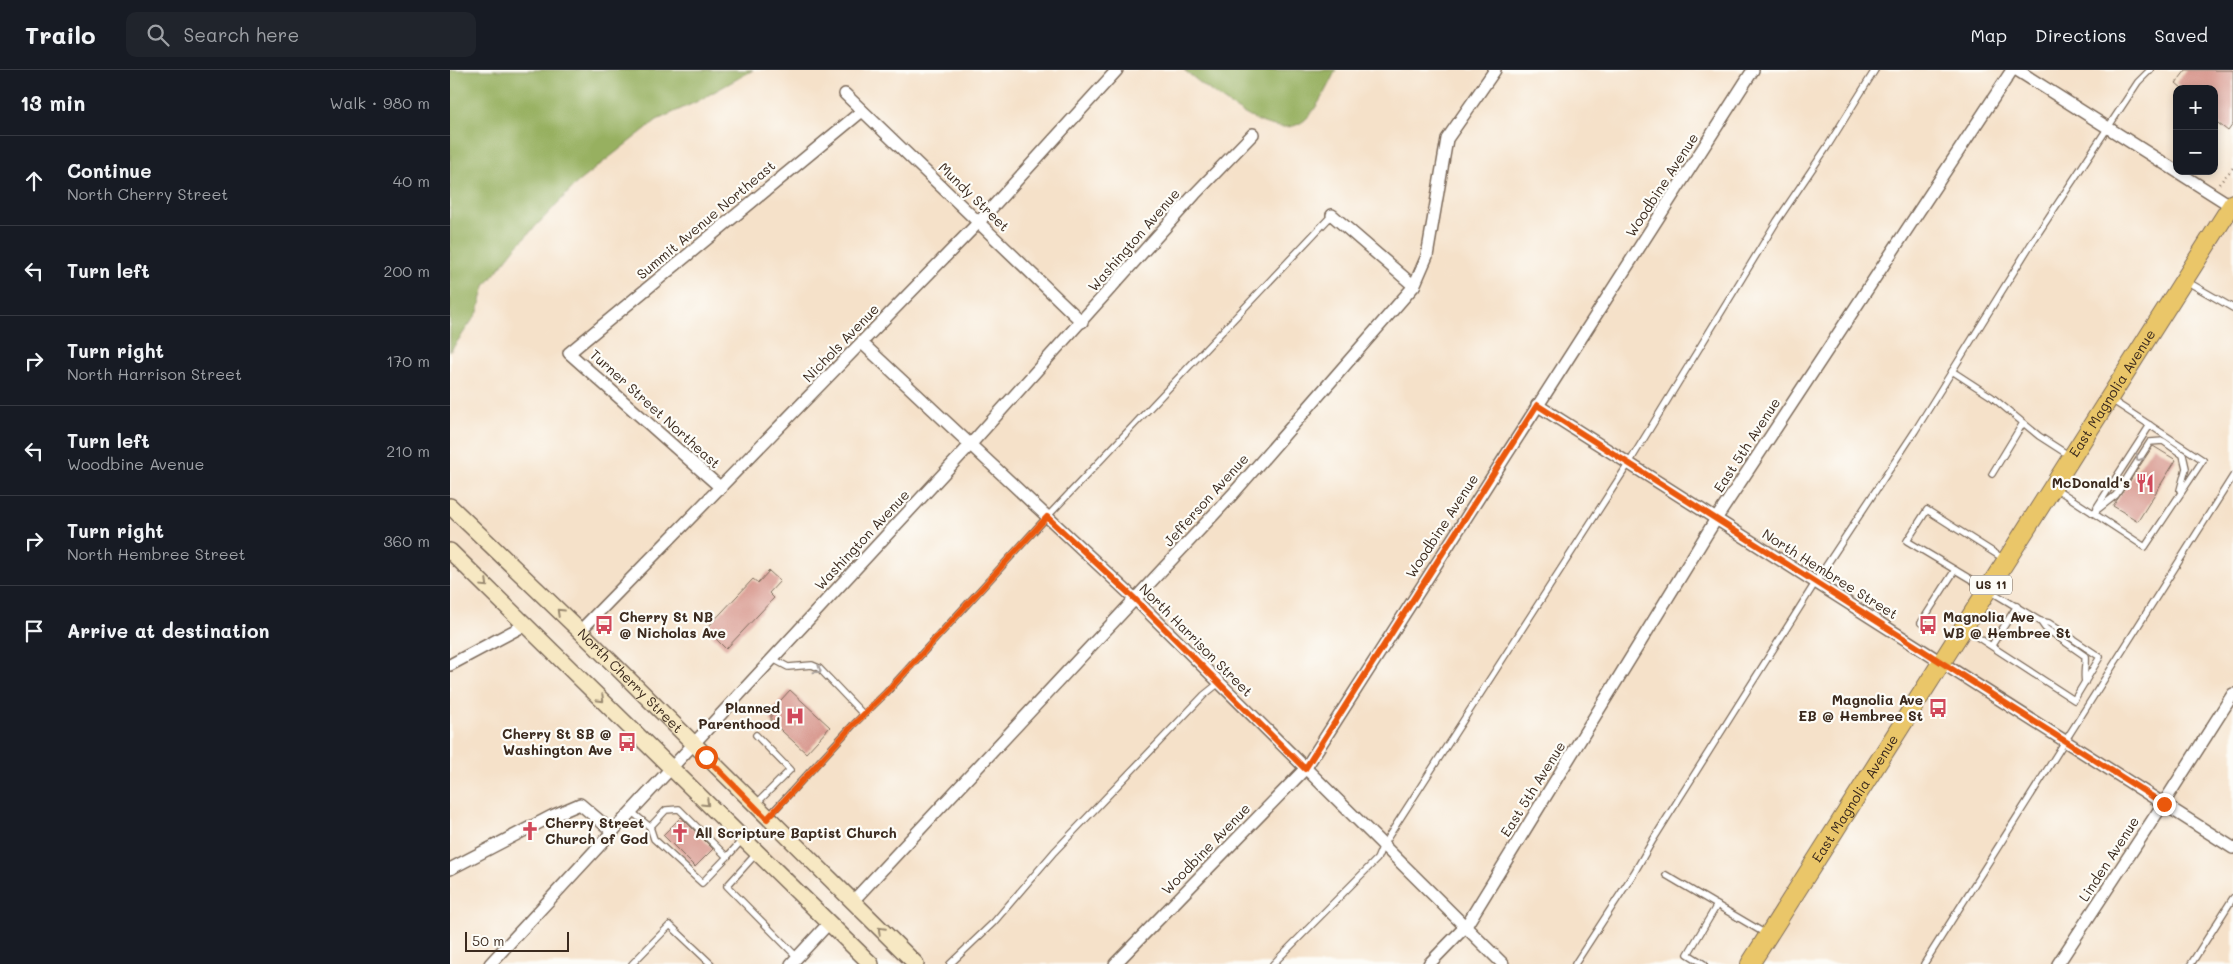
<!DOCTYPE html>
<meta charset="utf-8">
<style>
:root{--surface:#171b24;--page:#20242c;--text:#f1f3f6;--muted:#9ea1a6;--line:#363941}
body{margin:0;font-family:Mali,sans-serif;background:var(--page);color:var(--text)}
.controls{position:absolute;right:15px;top:15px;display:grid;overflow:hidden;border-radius:10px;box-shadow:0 2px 8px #0003}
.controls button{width:45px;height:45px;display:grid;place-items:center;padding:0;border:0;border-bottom:1px solid var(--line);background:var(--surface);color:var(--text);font:25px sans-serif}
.scale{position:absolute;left:15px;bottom:12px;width:104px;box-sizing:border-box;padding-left:5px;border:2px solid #3b2a1e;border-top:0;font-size:14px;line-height:18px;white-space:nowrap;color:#3b2a1e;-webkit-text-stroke:4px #fdfcf7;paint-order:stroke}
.stop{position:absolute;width:15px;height:15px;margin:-11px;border:4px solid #ea580c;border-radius:50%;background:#fff}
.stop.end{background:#ea580c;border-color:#fff;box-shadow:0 1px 5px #0008}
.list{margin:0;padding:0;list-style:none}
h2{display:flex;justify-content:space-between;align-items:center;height:65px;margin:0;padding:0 20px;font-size:21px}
h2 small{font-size:16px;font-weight:400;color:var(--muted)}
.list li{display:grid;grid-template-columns:32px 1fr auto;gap:15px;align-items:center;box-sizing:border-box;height:90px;padding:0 20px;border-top:1px solid var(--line)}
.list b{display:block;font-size:19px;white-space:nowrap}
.list p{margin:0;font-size:16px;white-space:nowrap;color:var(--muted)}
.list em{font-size:16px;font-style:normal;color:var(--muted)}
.icon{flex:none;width:28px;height:28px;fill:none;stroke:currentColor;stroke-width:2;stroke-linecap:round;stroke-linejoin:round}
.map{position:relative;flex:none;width:1783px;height:894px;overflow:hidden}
header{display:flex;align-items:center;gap:30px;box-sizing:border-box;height:70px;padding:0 25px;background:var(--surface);border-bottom:1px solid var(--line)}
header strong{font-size:24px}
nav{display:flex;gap:28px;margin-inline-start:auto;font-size:18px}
.search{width:350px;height:45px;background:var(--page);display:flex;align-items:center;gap:12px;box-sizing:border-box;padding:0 18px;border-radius:10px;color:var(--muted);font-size:19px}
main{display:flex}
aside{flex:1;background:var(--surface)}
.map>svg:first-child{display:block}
.forest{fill:#97b060;stroke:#696d3f}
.building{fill:#d99b92}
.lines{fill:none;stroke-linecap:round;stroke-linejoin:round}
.service-casing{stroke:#7c6a5a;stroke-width:8}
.minor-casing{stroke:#7c6a5a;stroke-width:14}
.secondary-casing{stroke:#7c6a5a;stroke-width:18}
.primary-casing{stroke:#7c6a5a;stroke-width:20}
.path{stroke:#7c6a5a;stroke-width:2.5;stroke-dasharray:1 4;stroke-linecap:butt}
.service{stroke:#fff;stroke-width:5.5}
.minor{stroke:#fff;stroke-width:11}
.secondary{stroke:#f7e8c3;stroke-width:15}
.primary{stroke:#eac669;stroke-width:18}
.oneway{stroke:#a79f9a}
.oneway2{stroke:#998970}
.route{stroke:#ea580c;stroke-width:6}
.labels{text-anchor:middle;stroke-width:4.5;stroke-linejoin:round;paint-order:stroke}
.shield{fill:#fdfcf7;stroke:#75695f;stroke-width:1}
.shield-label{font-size:12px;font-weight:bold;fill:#3b2a1e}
.street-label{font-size:14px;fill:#3b2a1e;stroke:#fdfcf7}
.poi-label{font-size:14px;font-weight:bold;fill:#3b2a1e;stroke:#fdfcf7;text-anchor:end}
</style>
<header>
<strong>Trailo</strong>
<div class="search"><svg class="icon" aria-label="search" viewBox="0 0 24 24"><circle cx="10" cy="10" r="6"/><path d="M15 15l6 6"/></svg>Search here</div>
<nav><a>Map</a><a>Directions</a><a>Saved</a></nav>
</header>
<main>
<aside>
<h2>13 min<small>Walk · 980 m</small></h2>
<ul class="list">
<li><svg class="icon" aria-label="ahead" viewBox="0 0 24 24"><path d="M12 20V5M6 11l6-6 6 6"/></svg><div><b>Continue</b><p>North Cherry Street</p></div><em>40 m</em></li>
<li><svg class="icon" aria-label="left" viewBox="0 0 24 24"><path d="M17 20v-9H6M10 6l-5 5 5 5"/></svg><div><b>Turn left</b></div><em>200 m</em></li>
<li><svg class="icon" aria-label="right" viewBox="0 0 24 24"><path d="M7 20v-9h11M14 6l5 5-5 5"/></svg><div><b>Turn right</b><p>North Harrison Street</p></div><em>170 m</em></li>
<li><svg class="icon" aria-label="left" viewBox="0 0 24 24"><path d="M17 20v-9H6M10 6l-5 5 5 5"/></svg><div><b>Turn left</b><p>Woodbine Avenue</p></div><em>210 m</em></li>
<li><svg class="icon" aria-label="right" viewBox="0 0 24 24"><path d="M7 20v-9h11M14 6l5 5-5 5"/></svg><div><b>Turn right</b><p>North Hembree Street</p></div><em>360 m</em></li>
<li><svg class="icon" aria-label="arrive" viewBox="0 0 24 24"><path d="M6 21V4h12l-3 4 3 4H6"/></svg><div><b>Arrive at destination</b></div></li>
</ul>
</aside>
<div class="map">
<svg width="1783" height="894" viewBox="0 0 1783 894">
<rect width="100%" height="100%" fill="#fdfcf7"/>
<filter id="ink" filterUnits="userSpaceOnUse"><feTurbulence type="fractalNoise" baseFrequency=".02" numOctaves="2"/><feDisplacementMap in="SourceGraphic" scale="10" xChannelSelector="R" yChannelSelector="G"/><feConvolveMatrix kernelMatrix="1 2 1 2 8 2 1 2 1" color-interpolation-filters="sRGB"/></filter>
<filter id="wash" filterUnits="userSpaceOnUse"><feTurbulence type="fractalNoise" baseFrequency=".0096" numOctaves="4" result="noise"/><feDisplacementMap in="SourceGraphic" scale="20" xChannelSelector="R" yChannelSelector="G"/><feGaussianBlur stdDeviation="1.12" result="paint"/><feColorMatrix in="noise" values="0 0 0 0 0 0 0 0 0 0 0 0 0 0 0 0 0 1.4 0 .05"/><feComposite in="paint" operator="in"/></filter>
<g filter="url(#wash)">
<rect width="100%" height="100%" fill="#f5e1c9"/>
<g class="forest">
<path d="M 0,0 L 303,0 L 246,32 L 207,50 L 128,112 L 65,178 L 35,216 L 28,242 L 0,282 Z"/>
<path d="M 734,0 L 886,0 C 878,15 870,34 858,47 C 827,81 760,20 734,0 Z"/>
</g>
<g id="blocks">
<g class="building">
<path d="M 1736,0 L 1783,0 L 1783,54 L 1778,61 L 1764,50 L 1764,19 L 1733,19 L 1726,13 Z"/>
<path d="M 1703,376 L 1726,390 L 1688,451 L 1663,436 Z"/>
<path d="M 319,501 L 330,511 L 319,523 L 324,528 L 276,579 L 256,559 L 303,509 L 308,513 Z"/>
<path d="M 340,620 L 380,657 L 356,683 L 321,651 L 321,641 Z"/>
<path d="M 231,747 L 263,779 L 245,797 L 213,765 Z"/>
</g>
</g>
</g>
<g filter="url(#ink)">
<use href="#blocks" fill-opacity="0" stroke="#7c6a5a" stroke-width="1"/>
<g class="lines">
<g class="service-casing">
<g id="service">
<path d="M 1736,211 L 1783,238"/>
<path d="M 1502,301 L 1542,327 L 1589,366 L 1620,386"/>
<path d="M 1542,404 L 1573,353"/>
<path d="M 1605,418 L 1695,477 L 1753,390 L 1660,329"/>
<path d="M 1647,437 L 1700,355"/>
<path d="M 1643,443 L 1666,425 L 1700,372 L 1713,371 L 1733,385 L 1736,398 L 1730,420"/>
<path d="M 1590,551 L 1595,558 L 1635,586 C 1636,595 1633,603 1635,612"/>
<path d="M 1471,553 L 1505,500"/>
<path d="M 1515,559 L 1624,630 L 1650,587 L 1599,553 L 1590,551 L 1457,471 L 1477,440 L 1554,489"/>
<path d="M 1542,575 L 1567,536"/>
<path d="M 323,589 L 338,597 L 362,595 L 369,598 L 413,644"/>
<path d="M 306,665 L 340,700 L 306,734"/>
<path d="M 182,742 L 200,757 L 216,740 L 229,739 L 277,787 L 293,769"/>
<path d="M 318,747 L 403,655 L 436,623 L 597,447 L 882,145"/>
<path d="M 200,757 L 204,769 L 252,813 L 277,787"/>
<path d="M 306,784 L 277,816 L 347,887"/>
<path d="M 1216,805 L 1316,864"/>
<path d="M 182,894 L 220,855 L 261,894"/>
<path d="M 500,894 L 544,852 L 604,782 L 754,625 L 769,613"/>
<path d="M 823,894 L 927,789 L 933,775 L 1179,393 L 1327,151 L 1377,77 L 1425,0"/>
<path d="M 1125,894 L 1184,803 L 1203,770 L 1372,502 L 1465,361 L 1581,174 L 1688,12 L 1700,0"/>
<path d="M 1254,894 L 1238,884 L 1267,835"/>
<path d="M 1474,894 L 1783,406"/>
<path d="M 1741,894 L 1783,828"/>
</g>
</g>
<g class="minor-casing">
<g id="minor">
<path d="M 1567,0 L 1783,137"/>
<path d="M 395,24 L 632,252"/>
<path d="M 882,145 L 964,216"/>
<path d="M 412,273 L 685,529 L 1053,894"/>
<path d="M 1087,335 L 1783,778"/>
<path d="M 271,418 L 119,283 L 412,41"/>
<path d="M 130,561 L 528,153 L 667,0"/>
<path d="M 0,595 L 75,555"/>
<path d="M 0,799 L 102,746 L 130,734 L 163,762"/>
<path d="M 403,831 L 782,425 L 964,216 L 977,186 L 997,69 L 1045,0"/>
<path d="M 40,894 L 520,375 L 745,124 L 803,64"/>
<path d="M 341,894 L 379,853"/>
<path d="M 665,894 L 855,699 L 1303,0"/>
<path d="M 979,894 L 1016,856 L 1266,449 L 1562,0"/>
<path d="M 1608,894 L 1713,734 L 1783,624"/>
</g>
</g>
<g class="secondary-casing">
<g id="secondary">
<path id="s1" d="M 0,436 L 130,561 L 466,894"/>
<path d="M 0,481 L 421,894"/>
</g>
</g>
<g class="primary-casing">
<g id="primary">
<path id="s2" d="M 1300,894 L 1783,133"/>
</g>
</g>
<path class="path" d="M 1769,114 L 1783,98"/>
<use href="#service" class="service"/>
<use href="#minor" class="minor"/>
<use href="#secondary" class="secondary"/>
<use href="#primary" class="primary"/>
</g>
<defs><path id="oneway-chevron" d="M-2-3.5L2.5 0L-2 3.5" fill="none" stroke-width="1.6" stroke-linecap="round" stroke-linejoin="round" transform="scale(1.25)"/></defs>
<g class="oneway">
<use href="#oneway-chevron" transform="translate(1689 388) rotate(123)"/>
<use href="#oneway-chevron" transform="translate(368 600) rotate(33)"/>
</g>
<g class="oneway2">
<use href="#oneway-chevron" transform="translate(35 514) rotate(44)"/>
<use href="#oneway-chevron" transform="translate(110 542) rotate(-136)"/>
<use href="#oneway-chevron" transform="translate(151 629) rotate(45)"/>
<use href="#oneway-chevron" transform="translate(256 733) rotate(44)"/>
<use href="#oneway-chevron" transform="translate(431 860) rotate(-135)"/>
</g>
</g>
<g class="lines" filter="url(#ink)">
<path class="route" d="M 256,687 L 317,749 L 403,655 L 436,623 L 597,447 L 685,529 L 855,699 L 1087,335 L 1714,734"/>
</g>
<defs>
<g id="restaurant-bare" transform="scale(1.5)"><path d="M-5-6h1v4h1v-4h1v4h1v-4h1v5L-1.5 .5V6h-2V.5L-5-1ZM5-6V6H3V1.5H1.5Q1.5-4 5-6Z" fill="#d1495b" stroke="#fdfcf7" stroke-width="2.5" paint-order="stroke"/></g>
<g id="bus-bare" transform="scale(1.5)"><path d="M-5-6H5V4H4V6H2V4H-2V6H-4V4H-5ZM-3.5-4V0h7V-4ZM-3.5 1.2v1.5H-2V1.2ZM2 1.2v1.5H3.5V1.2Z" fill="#d1495b" stroke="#fdfcf7" stroke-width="2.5" paint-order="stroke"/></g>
<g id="hospital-bare" transform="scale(1.5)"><path d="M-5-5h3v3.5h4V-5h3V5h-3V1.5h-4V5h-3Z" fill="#d1495b" stroke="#fdfcf7" stroke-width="2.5" paint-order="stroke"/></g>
<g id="church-bare" transform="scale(1.5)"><path d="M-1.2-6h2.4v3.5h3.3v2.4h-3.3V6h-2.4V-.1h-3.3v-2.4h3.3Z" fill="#d1495b" stroke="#fdfcf7" stroke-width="2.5" paint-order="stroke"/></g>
</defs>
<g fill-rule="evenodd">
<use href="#restaurant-bare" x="1695" y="413"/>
<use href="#bus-bare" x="154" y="555"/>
<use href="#bus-bare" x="1478" y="555"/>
<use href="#bus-bare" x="1488" y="638"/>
<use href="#hospital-bare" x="345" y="646"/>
<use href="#bus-bare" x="177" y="672"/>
<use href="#church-bare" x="80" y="761"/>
<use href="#church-bare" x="230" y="763"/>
</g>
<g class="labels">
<rect class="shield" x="1520" y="505.5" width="42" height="19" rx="4"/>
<g class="shield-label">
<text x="1541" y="519">US 11</text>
</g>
<g class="street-label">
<text transform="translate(1212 115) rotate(-57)" y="5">Woodbine Avenue</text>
<text transform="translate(524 127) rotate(44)" y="5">Mundy Street</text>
<text transform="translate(256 150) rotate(-40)" y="5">Summit Avenue Northeast</text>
<text transform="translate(684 170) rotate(-49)" y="5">Washington Avenue</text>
<text transform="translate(391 273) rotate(-46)" y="5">Nichols Avenue</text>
<text dy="5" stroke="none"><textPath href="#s2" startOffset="676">East Magnolia Avenue</textPath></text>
<text transform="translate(205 339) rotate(42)" y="5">Turner Street Northeast</text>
<text transform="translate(1297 375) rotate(-57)" y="5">East 5th Avenue</text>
<text transform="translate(756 430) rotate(-48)" y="5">Jefferson Avenue</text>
<text transform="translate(992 456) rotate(-57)" y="5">Woodbine Avenue</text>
<text transform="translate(412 470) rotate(-47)" y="5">Washington Avenue</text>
<text transform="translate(1380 504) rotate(32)" y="5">North Hembree Street</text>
<text transform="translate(746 570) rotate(45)" y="5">North Harrison Street</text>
<text dy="5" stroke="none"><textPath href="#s1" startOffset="251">North Cherry Street</textPath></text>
<text transform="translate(1083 719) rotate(-58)" y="5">East 5th Avenue</text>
<text dy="5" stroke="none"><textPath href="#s2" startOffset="196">East Magnolia Avenue</textPath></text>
<text transform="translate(756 779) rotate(-46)" y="5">Woodbine Avenue</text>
<text transform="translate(1659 789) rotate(-57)" y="5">Linden Avenue</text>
</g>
<g class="poi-label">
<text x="1680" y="418">McDonald's</text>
<text x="169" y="552" text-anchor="start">Cherry St NB<tspan x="169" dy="16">@ Nicholas Ave</tspan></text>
<text x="1493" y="552" text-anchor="start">Magnolia Ave<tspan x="1493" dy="16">WB @ Hembree St</tspan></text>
<text x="1473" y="635">Magnolia Ave<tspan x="1473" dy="16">EB @ Hembree St</tspan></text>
<text x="330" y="643">Planned<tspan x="330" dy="16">Parenthood</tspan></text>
<text x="162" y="669">Cherry St SB @<tspan x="162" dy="16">Washington Ave</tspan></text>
<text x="95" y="758" text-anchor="start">Cherry Street<tspan x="95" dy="16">Church of God</tspan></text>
<text x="245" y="768" text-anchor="start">All Scripture Baptist Church</text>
</g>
</g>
</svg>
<div class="controls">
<button>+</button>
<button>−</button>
</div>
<div class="scale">50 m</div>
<div class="stop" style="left:256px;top:687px"></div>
<div class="stop end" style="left:1714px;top:734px"></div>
</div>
</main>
